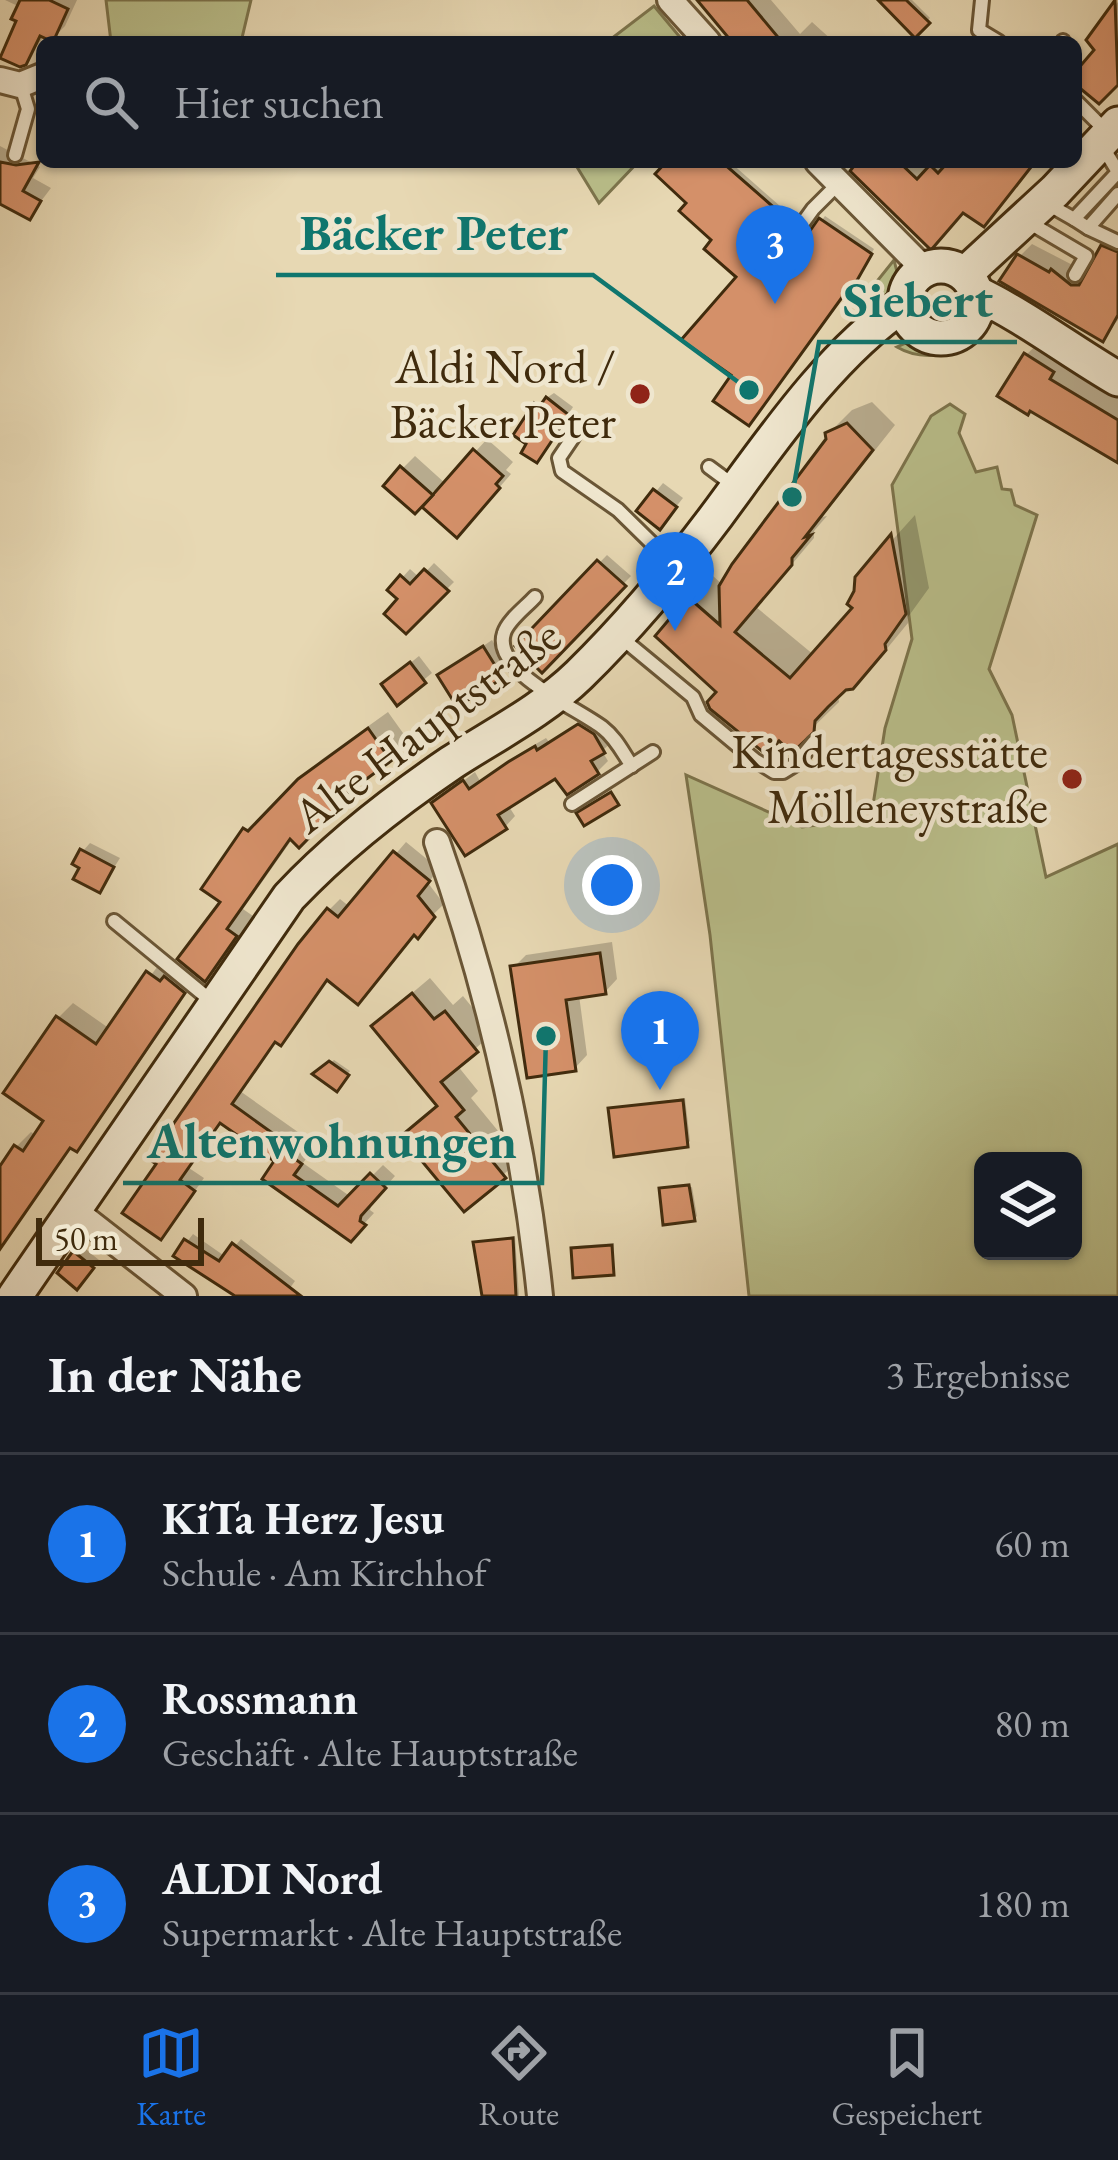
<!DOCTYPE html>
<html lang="de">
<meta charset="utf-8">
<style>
:root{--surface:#171b24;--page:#242831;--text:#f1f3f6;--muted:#9ea1a6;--line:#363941;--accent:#1a73e8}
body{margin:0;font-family:"EB Garamond",serif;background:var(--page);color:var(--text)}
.controls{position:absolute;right:36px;bottom:36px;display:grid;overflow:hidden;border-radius:18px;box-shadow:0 3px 9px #0004}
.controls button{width:108px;height:108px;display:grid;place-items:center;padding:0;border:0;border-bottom:3px solid var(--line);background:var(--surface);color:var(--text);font:60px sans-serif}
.scale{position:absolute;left:36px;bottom:30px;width:168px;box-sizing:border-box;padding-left:12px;border:6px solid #402b0d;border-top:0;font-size:33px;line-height:42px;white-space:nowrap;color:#402b0d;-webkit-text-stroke:9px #efe6ce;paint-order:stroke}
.you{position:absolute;left:612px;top:885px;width:42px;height:42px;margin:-30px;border:9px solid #fff;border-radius:50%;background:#1a73e8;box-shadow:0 0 0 18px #1a73e833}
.badge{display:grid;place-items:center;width:78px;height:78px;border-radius:50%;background:var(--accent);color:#fff;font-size:39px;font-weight:700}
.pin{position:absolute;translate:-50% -99px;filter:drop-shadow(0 3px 6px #0008)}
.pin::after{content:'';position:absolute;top:63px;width:42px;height:36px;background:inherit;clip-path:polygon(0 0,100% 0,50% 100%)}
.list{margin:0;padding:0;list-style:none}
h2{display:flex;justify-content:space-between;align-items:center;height:156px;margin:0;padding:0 48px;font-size:51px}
h2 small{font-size:39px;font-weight:400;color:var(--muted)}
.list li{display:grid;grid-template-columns:78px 1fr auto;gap:36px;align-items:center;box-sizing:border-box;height:180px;padding:0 48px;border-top:3px solid var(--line)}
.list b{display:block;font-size:45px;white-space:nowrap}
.list p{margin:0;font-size:39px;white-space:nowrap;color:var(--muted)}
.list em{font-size:39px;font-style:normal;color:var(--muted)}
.icon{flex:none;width:66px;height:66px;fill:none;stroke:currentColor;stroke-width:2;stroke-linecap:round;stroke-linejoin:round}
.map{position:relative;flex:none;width:1118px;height:1296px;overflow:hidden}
.search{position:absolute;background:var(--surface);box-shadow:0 3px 9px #0004;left:36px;right:36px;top:36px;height:132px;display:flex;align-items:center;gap:30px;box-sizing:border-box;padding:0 42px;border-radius:18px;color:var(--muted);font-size:45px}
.sheet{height:696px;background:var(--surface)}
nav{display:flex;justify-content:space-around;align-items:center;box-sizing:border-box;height:168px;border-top:3px solid var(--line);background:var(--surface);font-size:33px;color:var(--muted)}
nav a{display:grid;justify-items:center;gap:6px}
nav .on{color:var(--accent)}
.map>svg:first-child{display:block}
.green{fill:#b9be8a;stroke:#7c744c;stroke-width:3;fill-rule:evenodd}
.shadow{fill:#0003}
.building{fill:#d49069;stroke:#402b0d;stroke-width:3}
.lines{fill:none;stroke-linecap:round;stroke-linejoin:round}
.lane-casing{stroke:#6a5636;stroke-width:18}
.street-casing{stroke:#6a5636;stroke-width:30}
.secondary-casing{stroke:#402b0d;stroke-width:39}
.lane{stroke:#efe6ce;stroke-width:12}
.street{stroke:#efe6ce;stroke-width:24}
.secondary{stroke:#efe6ce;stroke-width:33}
.poi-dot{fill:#8f2418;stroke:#efe6ce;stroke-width:4.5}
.labels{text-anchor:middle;stroke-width:9;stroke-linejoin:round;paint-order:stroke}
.poi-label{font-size:48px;fill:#402b0d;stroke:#efe6ce;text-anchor:end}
.street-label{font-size:48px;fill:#402b0d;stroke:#efe6ce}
.leader{fill:none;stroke:#0f766e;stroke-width:4.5}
.callout-dot{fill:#0f766e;stroke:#efe6ce;stroke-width:4.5}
.callout-label{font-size:51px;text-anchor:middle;font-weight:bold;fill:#0f766e;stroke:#efe6ce;stroke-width:9;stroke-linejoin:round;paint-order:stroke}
</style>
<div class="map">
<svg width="1118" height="1296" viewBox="0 0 1118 1296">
<rect width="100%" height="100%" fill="#e7d8b3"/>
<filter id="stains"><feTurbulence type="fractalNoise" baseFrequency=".00167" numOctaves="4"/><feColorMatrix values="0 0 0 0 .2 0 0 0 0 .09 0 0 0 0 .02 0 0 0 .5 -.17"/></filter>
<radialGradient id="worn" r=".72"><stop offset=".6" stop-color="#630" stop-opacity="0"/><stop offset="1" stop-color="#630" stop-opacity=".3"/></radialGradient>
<g class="green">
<path d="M 106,0 L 251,0 L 241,42 L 111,42 Z"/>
<path d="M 654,6 L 684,42 L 607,42 Z"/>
<path d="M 580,162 L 638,162 L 599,203 L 577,167 Z"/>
<path d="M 894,260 L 898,276 L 895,293 L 873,307 L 874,285 Z"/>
<path d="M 979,335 C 960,356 922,362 897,347 L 906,343 L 944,347 Z"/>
<path d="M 950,404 L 965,414 L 959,433 L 976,472 L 997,467 L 1002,489 L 1011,490 L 1015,505 L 1037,515 L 989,669 L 1012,715 L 1046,877 L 1118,844 L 1118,1296 L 749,1296 L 710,935 L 686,775 L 802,827 L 871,818 L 885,728 L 912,639 L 892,485 L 931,416 ZM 1073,1161 L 1073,1251 L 983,1251 L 983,1161 Z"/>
</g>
<g class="shadow">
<path d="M 5,0 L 77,0 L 65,26 L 52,39 L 45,35 L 25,62 L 20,7 Z"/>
<path d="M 701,0 L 771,0 L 800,34 L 812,22 L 833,41 L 736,42 Z"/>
<path d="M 881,0 L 912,0 L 930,18 L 915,33 Z"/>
<path d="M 1118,2 L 1118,81 L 1099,100 L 1076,81 L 1076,76 L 1098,50 L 1089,40 Z"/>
<path d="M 0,146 L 40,167 L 33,178 L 51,188 L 29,217 L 0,201 Z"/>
<path d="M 670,162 L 730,162 L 780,206 L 763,226 L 780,238 L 786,252 L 800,249 L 825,216 L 874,249 L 851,291 L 740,277 L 690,203 Z"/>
<path d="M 861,162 L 923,162 L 930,169 L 937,162 L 1034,162 L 964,210 Z"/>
<path d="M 1116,235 L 1118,320 L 1102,338 L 1020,256 L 1032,244 L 1090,274 L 1103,247 Z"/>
<path d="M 1046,336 L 1118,389 L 1118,460 L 1026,355 Z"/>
<path d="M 554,393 L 573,407 L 543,453 L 536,405 Z"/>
<path d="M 872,402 L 895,425 L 822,517 L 827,516 L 814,531 L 814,538 L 756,607 L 814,655 L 856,607 L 858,578 L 915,515 L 929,588 L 908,617 L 908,623 L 876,662 L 838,695 L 839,702 L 792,748 L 720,691 L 690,599 L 713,576 L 723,585 L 829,440 L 828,434 L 852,410 Z"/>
<path d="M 487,439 L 513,462 L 506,470 L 511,474 L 469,522 L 434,491 L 415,510 L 403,468 L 415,456 L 446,484 Z"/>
<path d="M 663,483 L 683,498 L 667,518 L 640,511 Z"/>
<path d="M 607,555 L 631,576 L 542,669 L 519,646 Z"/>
<path d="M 434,563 L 454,582 L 406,630 L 402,599 L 391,590 L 410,569 L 420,578 Z"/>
<path d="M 492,640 L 509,668 L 501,676 L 441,675 Z"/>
<path d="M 419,656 L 432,673 L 398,701 L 393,677 Z"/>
<path d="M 388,712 L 408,740 L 350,787 L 352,789 L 299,844 L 293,838 L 243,909 L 253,916 L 224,959 L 205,978 L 200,974 L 91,1133 L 76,1149 L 73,1146 L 0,1246 L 0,1171 L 16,1147 L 31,1132 L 37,1136 L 48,1120 L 58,1018 L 73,1003 L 110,1029 L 164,958 L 177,967 L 224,901 L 246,830 L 265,812 L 268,814 L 321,760 Z"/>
<path d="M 590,715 L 614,740 L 602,751 L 608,761 L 597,772 L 556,775 L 508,805 L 515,816 L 505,827 L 435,803 L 475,772 L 480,781 L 522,752 L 546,738 L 549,742 Z"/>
<path d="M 406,842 L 439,869 L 428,883 L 444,904 L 415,932 L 328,978 L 291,1031 L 277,1040 L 240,1091 L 305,1137 L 300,1144 L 311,1152 L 303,1163 L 351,1197 L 383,1165 L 395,1176 L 372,1202 L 370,1210 L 374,1213 L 351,1238 L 278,1160 L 222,1120 L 189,1168 L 204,1178 L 171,1225 L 126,1212 L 329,910 L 340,899 L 350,907 Z"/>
<path d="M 90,843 L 120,858 L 100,890 L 83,851 Z"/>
<path d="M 612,942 L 617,979 L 605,992 L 579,995 L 587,1055 L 575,1068 L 514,967 L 526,955 Z"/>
<path d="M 430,978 L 453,1005 L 463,996 L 493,1033 L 457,1065 L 478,1091 L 471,1098 L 521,1159 L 465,1208 L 440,1105 L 392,1010 Z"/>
<path d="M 334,1060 L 350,1071 L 336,1088 L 317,1074 Z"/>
<path d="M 685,1098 L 690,1141 L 687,1144 L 611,1109 Z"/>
<path d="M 692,1187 L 697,1216 L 694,1219 L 662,1191 Z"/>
<path d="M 193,1234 L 226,1257 L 241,1239 L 295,1281 L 290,1288 L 300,1296 L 241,1296 L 177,1255 Z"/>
<path d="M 515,1236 L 519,1296 L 483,1296 L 476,1243 Z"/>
<path d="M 614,1243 L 612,1272 L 574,1249 L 577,1246 Z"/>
<path d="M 82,1246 L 99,1260 L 85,1279 L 61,1273 Z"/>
</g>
<g class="building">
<path d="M 20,0 L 49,0 L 68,9 L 53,42 L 40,36 L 26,65 L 20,67 L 0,58 L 16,21 L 11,19 Z"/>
<path d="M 697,0 L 747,0 L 782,42 L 732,42 Z"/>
<path d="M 878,0 L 906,0 L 930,23 L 915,38 Z"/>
<path d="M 1115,0 L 1118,85 L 1099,104 L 1076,85 L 1076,71 L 1094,50 L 1086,40 Z"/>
<path d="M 0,162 L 16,165 L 39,162 L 23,191 L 41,201 L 30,220 L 0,204 Z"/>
<path d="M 666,162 L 722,162 L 779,212 L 762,231 L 777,242 L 782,254 L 795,252 L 819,218 L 872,254 L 847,298 L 843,296 L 749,426 L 713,401 L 731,375 L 681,340 L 736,277 L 704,249 L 711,240 L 679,211 L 686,203 L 655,174 Z"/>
<path d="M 857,162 L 899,162 L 917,179 L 930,165 L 938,173 L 948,162 L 1035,162 L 984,227 L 963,213 L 931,250 L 850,171 Z"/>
<path d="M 1101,245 L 1118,252 L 1118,315 L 1103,342 L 999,281 L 1017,254 L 1049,272 L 1051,269 L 1071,285 L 1079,285 Z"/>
<path d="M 1024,353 L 1054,372 L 1050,379 L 1118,420 L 1118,463 L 1030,411 L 1028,415 L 997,396 Z"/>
<path d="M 546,397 L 569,415 L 537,463 L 521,453 L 526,444 L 513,435 L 534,403 L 539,407 Z"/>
<path d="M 847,423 L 873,450 L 805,537 L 811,535 L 792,558 L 792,565 L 735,632 L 790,678 L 852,608 L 847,604 L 854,591 L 855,577 L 891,534 L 906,614 L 885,644 L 886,650 L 853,689 L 846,690 L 828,707 L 815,721 L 814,732 L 792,753 L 779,741 L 767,755 L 710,709 L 707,702 L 716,692 L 655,636 L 688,597 L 720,625 L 719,586 L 732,564 L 826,439 L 825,433 Z"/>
<path d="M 473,449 L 503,476 L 496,484 L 500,488 L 457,538 L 422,507 Z"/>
<path d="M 400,466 L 433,495 L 415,514 L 383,486 Z"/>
<path d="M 653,489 L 677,507 L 660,530 L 636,511 Z"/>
<path d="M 597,560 L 626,586 L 542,673 L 515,646 Z"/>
<path d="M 424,569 L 449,591 L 406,634 L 384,614 L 397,599 L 387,590 L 400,575 L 410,584 Z"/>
<path d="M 483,646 L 503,678 L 457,707 L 437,675 Z"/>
<path d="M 410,662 L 426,683 L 397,706 L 381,684 Z"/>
<path d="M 578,724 L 594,734 L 605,753 L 591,761 L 599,774 L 567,795 L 555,779 L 498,815 L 507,829 L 465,856 L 431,803 L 463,780 L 469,789 L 508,762 L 535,746 L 537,750 Z"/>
<path d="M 368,728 L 391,761 L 331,805 L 336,810 L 299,848 L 290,839 L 227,929 L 237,936 L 205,982 L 177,959 L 220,902 L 201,889 L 243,828 L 248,831 L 298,779 Z"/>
<path d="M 611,792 L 619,805 L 584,826 L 576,813 Z"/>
<path d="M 80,849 L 114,867 L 100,893 L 73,879 L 79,868 L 72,864 Z"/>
<path d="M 393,851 L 430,881 L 418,896 L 435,917 L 418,939 L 414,935 L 358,1005 L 327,980 L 281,1046 L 275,1042 L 232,1104 L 296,1150 L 291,1156 L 302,1164 L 294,1175 L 338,1206 L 370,1173 L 386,1188 L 361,1216 L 360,1221 L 366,1225 L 351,1242 L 262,1179 L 274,1161 L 220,1123 L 180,1180 L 195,1191 L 161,1240 L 122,1213 L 156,1164 L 149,1159 L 298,944 L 327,908 L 338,917 Z"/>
<path d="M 600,953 L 606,994 L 566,1000 L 576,1071 L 527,1078 L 510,966 Z"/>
<path d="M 146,971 L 160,981 L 164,976 L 185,993 L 77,1152 L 70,1148 L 0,1249 L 0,1166 L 14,1145 L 23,1151 L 43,1121 L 3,1093 L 56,1016 L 96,1044 Z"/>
<path d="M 412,993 L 434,1019 L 445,1011 L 478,1052 L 441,1082 L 464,1110 L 456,1117 L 506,1178 L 464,1212 L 401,1136 L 437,1106 L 371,1026 Z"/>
<path d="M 329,1061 L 349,1075 L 337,1092 L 312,1074 Z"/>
<path d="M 683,1100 L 688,1147 L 614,1157 L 608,1108 Z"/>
<path d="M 689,1185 L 695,1221 L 663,1225 L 659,1188 Z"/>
<path d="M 513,1238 L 516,1296 L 482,1296 L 473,1242 Z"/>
<path d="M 184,1239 L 219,1261 L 232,1243 L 301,1296 L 235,1296 L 173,1256 Z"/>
<path d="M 612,1245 L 614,1275 L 573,1278 L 571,1248 Z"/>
<path d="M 73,1251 L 94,1268 L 77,1290 L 57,1273 Z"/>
</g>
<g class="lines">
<g class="lane-casing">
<g id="lane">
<path d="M 982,0 L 979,30 L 999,42"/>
<path d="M 1063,42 L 1063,41"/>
<path d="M 1076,101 L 1108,133"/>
<path d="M 15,155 L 28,109 L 21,86"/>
<path d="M 1046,203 L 1074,219 L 1118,172 L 1101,144"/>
<path d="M 1074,219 L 1088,228 L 1118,194"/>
<path d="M 1030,223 L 1086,256 L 1075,275"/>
<path d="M 1088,228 L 1118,242"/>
<path d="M 787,245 L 813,209 L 838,184"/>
<path d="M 578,430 L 559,458 L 562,471 L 618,510 L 675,566"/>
<path d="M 709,467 L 736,487"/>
<path d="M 535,597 C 526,607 508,620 504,633 C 491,672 581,710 603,728 C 616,738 623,753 632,766"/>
<path d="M 618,635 L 693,697 L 701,715 L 755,760 L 774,772 L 783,772 L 796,764 L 814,742"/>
<path d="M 572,804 L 653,752"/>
<path d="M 114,921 L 215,1004"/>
</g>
</g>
<g class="street-casing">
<g id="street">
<path d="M 670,0 L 708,42"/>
<path d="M 0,80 L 20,85 L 42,76"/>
<path d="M 818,162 L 924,269"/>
<path d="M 437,842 C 489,990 524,1140 540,1296"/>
<path d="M 75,1211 L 184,1296"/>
</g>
</g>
<g class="secondary-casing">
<g id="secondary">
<circle cx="941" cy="302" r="36"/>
<path d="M 965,274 L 1055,191 L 1118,124"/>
<path d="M 976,293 C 1026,317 1070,351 1118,379"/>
<path d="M 15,1296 L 289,897 C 338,845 392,803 451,763 C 494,735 542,711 579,675 C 629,626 675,571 717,515 C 771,442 829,355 904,304"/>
</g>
</g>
<use href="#lane" class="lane"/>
<use href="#street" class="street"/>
<use href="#secondary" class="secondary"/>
</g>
<g class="poi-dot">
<circle cx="640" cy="394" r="12"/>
<circle cx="1072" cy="779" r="12"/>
</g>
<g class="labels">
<g class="poi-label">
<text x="616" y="383">Aldi Nord /<tspan x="616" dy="55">Bäcker Peter</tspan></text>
<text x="1048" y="768">Kindertagesstätte<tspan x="1048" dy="55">Mölleneystraße</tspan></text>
</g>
<g class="street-label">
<text transform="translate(426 725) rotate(-37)" y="17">Alte Hauptstraße</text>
</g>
</g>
<path class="leader" d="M749 390L593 275H276M792 497L819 342H1017M546 1036L542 1183H123"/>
<g class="callout-dot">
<circle cx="749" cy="390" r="12"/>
<circle cx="792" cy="497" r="12"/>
<circle cx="546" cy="1036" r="12"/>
</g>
<g class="callout-label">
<text x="434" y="250">Bäcker Peter</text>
<text x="918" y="317">Siebert</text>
<text x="332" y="1158">Altenwohnungen</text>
</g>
<rect width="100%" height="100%" filter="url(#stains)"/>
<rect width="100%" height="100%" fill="url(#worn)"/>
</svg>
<div class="controls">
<button><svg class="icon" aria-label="layers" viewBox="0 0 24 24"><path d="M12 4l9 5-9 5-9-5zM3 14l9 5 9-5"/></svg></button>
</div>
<div class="scale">50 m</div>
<div class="you"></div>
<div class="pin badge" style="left:660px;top:1090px">1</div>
<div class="pin badge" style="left:675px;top:631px">2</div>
<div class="pin badge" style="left:775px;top:304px">3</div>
<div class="search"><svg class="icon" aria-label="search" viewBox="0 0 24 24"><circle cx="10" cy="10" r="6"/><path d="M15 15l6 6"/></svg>Hier suchen</div>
</div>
<section class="sheet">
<h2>In der Nähe<small>3 Ergebnisse</small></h2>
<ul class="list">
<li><span class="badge">1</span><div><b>KiTa Herz Jesu</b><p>Schule · Am Kirchhof</p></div><em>60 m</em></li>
<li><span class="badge">2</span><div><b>Rossmann</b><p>Geschäft · Alte Hauptstraße</p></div><em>80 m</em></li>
<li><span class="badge">3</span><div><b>ALDI Nord</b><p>Supermarkt · Alte Hauptstraße</p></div><em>180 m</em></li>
</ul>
</section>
<nav>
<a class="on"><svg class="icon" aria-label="map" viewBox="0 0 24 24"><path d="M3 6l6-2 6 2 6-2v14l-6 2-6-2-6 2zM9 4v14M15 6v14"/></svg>Karte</a>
<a><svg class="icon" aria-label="directions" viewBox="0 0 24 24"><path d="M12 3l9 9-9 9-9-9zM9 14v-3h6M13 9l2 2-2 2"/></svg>Route</a>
<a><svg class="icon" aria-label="saved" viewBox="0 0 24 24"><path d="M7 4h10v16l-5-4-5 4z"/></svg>Gespeichert</a>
</nav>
